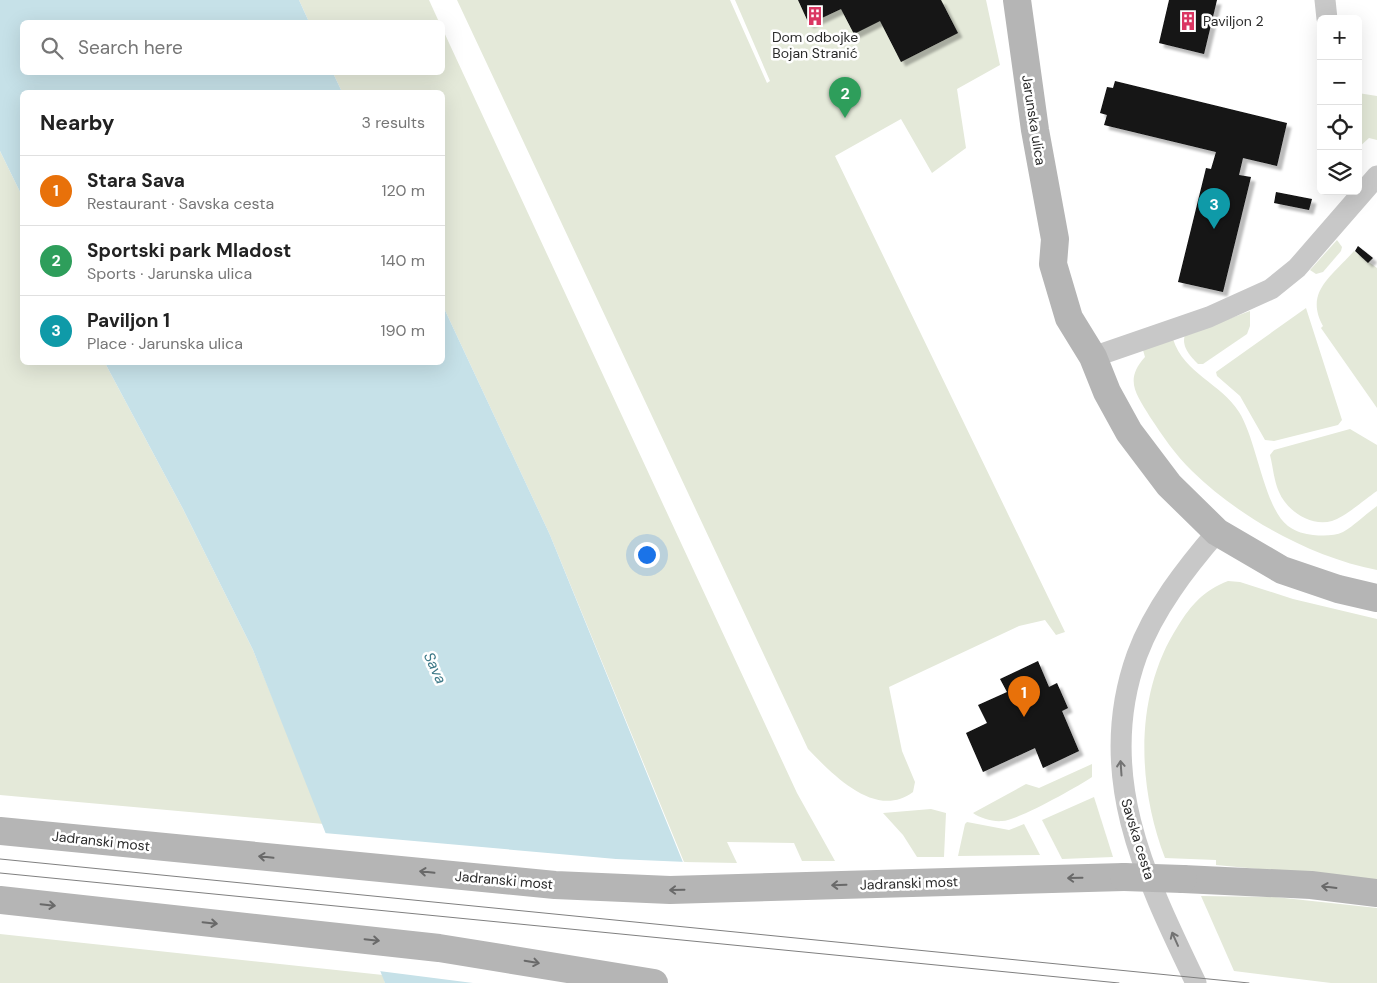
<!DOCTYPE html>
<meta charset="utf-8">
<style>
:root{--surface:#fff;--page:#f2f2f2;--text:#222;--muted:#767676;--line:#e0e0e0;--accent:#ea580c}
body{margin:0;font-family:"DM Sans",sans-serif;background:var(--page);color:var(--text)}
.controls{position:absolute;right:15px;top:15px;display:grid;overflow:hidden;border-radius:8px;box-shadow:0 5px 20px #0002}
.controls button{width:45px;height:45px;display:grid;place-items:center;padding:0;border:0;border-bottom:1px solid var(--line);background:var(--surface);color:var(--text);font:25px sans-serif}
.you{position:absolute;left:646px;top:554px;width:18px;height:18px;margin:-12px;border:4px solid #fff;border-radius:50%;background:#1a73e8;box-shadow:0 0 0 8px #1a73e833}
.badge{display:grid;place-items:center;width:32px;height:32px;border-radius:50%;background:var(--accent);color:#fff;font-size:16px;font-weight:700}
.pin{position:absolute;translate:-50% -41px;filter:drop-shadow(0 1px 2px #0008)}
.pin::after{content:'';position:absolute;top:26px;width:18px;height:15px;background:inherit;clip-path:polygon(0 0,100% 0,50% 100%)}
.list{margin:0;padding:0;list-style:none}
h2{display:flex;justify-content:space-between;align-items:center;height:65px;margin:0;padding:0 20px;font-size:21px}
h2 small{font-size:16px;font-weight:400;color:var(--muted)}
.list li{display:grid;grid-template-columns:32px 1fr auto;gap:15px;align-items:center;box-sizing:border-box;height:70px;padding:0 20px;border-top:1px solid var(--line)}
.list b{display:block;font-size:19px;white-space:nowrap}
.list p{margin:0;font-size:16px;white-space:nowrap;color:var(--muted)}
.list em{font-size:16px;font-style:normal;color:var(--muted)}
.icon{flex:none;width:28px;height:28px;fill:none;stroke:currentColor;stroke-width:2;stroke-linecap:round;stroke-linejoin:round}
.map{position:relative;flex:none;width:1377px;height:983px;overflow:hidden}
.search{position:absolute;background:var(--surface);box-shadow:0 5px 20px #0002;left:20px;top:20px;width:425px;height:55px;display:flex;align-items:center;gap:12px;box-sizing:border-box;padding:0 18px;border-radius:8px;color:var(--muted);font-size:19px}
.panel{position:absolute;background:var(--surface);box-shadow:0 5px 20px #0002;left:20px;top:90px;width:425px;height:275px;border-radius:8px}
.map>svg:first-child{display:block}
.green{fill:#e4e9d9}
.water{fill:#c6e1e8}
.pier{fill:#fff}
.building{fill:#121212;filter:url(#shadow)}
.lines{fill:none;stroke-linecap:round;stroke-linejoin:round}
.street{stroke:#c8c8c8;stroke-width:21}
.secondary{stroke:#b5b5b5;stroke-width:28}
.tram{stroke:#808080;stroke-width:1}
.secondary-bridge{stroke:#b5b5b5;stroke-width:28}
.oneway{stroke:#727272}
.oneway2{stroke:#696969}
.labels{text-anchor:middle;stroke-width:5;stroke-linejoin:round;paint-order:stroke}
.poi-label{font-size:14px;fill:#2b2b2b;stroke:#fff;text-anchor:start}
.street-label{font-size:14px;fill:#2b2b2b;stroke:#fff}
.water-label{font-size:15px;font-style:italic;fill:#3f7a88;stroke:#fff}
</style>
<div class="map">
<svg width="1377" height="983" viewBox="0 0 1377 983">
<defs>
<filter id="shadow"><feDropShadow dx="4.5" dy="4.5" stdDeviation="1" flood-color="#0004"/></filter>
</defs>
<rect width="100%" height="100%" fill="#fff"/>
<g class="green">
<path d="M 299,0 L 429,0 L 439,22 L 309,22 Z"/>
<path d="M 457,0 L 730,0 L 767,83 L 770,81 L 735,0 L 986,0 L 1000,65 L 957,89 L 966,148 L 932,173 L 901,119 L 835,156 L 1065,632 L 1056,635 L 1045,620 L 1019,626 L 889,687 L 902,751 L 915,782 L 913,792 C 876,820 833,775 808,749 Z"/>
<path d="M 443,30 L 797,793 L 835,861 L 802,861 L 794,843 L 727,842 L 737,863 L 684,862 L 550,535 L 443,306 L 442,92 L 342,92 L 333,73 L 442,72 Z"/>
<path d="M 1358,93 L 1377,96 L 1377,140 L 1369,138 L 1358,148 Z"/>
<path d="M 0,151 L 22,196 L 22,362 L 105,363 L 183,509 L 253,650 L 324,824 L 0,795 Z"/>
<path d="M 1337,240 L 1342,247 L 1341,251 L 1323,272 L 1316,274 L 1310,270 Z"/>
<path d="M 1354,251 L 1377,268 L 1377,408 L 1321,328 L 1323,326 C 1304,292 1332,276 1354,251 Z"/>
<path d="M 1306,308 L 1342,420 L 1338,425 L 1274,441 L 1265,440 L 1240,396 L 1217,376 L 1216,372 Z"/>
<path d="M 1250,311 L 1250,326 L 1247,334 L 1203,364 L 1198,364 C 1190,356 1181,346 1185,335 Z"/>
<path d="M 1173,339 C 1184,374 1221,383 1239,412 C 1257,440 1264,508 1288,526 C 1296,532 1305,534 1313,535 C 1323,536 1335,536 1343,532 C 1355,525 1366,514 1377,506 L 1377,570 C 1311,557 1240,518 1192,471 C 1176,456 1162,435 1150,417 C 1136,394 1124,380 1145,357 L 1143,350 Z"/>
<path d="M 1350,429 L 1377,445 L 1377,491 C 1365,499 1345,517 1332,521 C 1311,527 1287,511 1279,492 C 1274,481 1273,467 1270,455 L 1274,450 Z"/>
<path d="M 1228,581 L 1240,582 L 1293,599 L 1377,619 L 1377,880 L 1216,865 L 1216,860 L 1165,858 C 1137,785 1134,694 1178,626 C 1191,605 1204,590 1228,581 Z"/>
<path d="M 1092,764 L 1092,777 C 1077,787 1019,820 1002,821 C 993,822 980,818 973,813 L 1026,784 L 1039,788 Z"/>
<path d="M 1094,797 L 1113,857 L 1062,859 L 1042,820 Z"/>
<path d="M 931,809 L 946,813 L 944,857 L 917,857 L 903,835 L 883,813 Z"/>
<path d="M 967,822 L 1009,830 L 1024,824 L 1040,855 L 958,856 L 965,824 Z"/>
<path d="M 1201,896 L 1275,897 L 1377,908 L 1377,983 L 1331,983 L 1234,971 Z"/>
<path d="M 0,934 L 383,975 L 385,983 L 0,983 Z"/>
</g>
<g class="water">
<path d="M 0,0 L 299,0 L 309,22 L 22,22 L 22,72 L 333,73 L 342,92 L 22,92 L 22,196 L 0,151 Z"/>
<path d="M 443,306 L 550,535 L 732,983 L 385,983 L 253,650 L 183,509 L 105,363 L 442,362 Z"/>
</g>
<path class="pier" d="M 324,833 L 616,859 L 687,862 L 735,983 L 473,983 L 379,971 Z"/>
<g class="building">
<path d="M 798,0 L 941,0 L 958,33 L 901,62 L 880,21 L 854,34 L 841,9 L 809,24 Z"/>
<path d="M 1169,0 L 1217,0 L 1204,54 L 1159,43 Z"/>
<path d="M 1115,81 L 1287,123 L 1277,166 L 1243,158 L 1239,175 L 1251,177 L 1223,292 L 1178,282 L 1206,168 L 1211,169 L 1216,152 L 1104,125 L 1107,115 L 1100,113 L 1107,87 L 1113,88 Z"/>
<path d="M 1276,192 L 1312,199 L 1309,210 L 1274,203 Z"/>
<path d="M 1358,246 L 1373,258 L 1368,263 L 1355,251 Z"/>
<path d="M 1038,661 L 1049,687 L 1057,683 L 1068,708 L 1062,711 L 1079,751 L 1043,768 L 1035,748 L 983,772 L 966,733 L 987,723 L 978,705 L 1007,692 L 1000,679 Z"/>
</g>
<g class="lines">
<g class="street">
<path d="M 1325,0 L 1327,19"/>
<path d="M 1093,357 L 1209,317 L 1271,289 L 1297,268 L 1377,176"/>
<path d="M 1196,983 C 1145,877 1094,774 1137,655 C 1154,609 1186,568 1217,532"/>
</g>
<g class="secondary">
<path d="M 1017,0 L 1035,130 L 1055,239 L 1053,264 L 1069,318 L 1093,357 L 1107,392 L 1129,432 L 1169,485 L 1217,532 L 1282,570 L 1338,589 L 1377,598"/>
<path d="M 0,831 L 555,885 L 670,890 L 1124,877"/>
<path d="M 1183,879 L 1311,885 L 1377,893"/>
<path d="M 0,900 L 439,948 L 654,983"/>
</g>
<g class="tram">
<path d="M 0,859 L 1249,983"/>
<path d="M 0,873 L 1119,983"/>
</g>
<path class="secondary-bridge" d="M 1124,877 L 1183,879"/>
</g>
<defs><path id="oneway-shaft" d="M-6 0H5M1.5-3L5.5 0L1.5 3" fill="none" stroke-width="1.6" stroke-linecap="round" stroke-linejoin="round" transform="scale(1.25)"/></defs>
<g class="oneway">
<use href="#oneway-shaft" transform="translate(1121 768) rotate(-94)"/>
<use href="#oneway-shaft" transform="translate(1175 939) rotate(-114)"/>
</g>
<g class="oneway2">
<use href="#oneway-shaft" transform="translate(266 857) rotate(-174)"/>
<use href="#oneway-shaft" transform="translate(427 872) rotate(-174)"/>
<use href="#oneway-shaft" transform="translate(1075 878) rotate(179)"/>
<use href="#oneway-shaft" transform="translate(839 885) rotate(178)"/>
<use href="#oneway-shaft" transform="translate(1329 887) rotate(-173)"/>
<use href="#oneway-shaft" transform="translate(677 890) rotate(179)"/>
<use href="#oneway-shaft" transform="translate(48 905) rotate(6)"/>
<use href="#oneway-shaft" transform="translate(210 923) rotate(6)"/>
<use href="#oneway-shaft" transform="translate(372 940) rotate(6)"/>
<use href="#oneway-shaft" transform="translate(532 962) rotate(10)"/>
</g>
<defs>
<g id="building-bare" transform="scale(1.5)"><path d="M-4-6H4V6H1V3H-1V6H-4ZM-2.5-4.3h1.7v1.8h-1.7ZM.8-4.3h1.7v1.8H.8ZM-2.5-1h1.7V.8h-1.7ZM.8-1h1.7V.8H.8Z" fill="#da3662" stroke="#fff" stroke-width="2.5" paint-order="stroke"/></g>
</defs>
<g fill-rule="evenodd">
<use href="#building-bare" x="815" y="16"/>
<use href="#building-bare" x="1188" y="21"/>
</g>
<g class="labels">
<g class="poi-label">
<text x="1203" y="26">Paviljon 2</text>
<text x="815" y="42" text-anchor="middle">Dom odbojke<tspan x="815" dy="16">Bojan Stranić</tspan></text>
</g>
<g class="street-label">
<text transform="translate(1034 120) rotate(81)" y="5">Jarunska ulica</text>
<text transform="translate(1138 839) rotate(73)" y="5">Savska cesta</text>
<text transform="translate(101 841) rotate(6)" y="5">Jadranski most</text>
<text transform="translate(504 880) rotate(5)" y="5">Jadranski most</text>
<text transform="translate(909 883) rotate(-2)" y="5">Jadranski most</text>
</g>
<g class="water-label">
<text transform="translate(435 668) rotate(65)" y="5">Sava</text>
</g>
</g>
</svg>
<div class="controls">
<button>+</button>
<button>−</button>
<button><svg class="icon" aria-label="locate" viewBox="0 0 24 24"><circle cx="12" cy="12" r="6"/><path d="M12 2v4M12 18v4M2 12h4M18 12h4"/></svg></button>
<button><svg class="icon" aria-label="layers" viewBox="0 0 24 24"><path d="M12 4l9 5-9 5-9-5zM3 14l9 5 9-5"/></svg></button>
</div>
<div class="you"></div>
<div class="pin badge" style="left:1024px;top:717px;background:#e8710a">1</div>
<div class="pin badge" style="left:845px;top:118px;background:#2e9e5b">2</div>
<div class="pin badge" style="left:1214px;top:229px;background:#0f9aa8">3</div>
<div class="search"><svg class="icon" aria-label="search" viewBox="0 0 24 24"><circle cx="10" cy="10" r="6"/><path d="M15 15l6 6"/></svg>Search here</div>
<section class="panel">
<h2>Nearby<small>3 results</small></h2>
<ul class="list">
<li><span class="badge" style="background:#e8710a">1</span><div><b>Stara Sava</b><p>Restaurant · Savska cesta</p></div><em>120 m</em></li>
<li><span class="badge" style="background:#2e9e5b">2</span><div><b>Sportski park Mladost</b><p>Sports · Jarunska ulica</p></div><em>140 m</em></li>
<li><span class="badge" style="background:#0f9aa8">3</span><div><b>Paviljon 1</b><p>Place · Jarunska ulica</p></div><em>190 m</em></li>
</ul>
</section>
</div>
